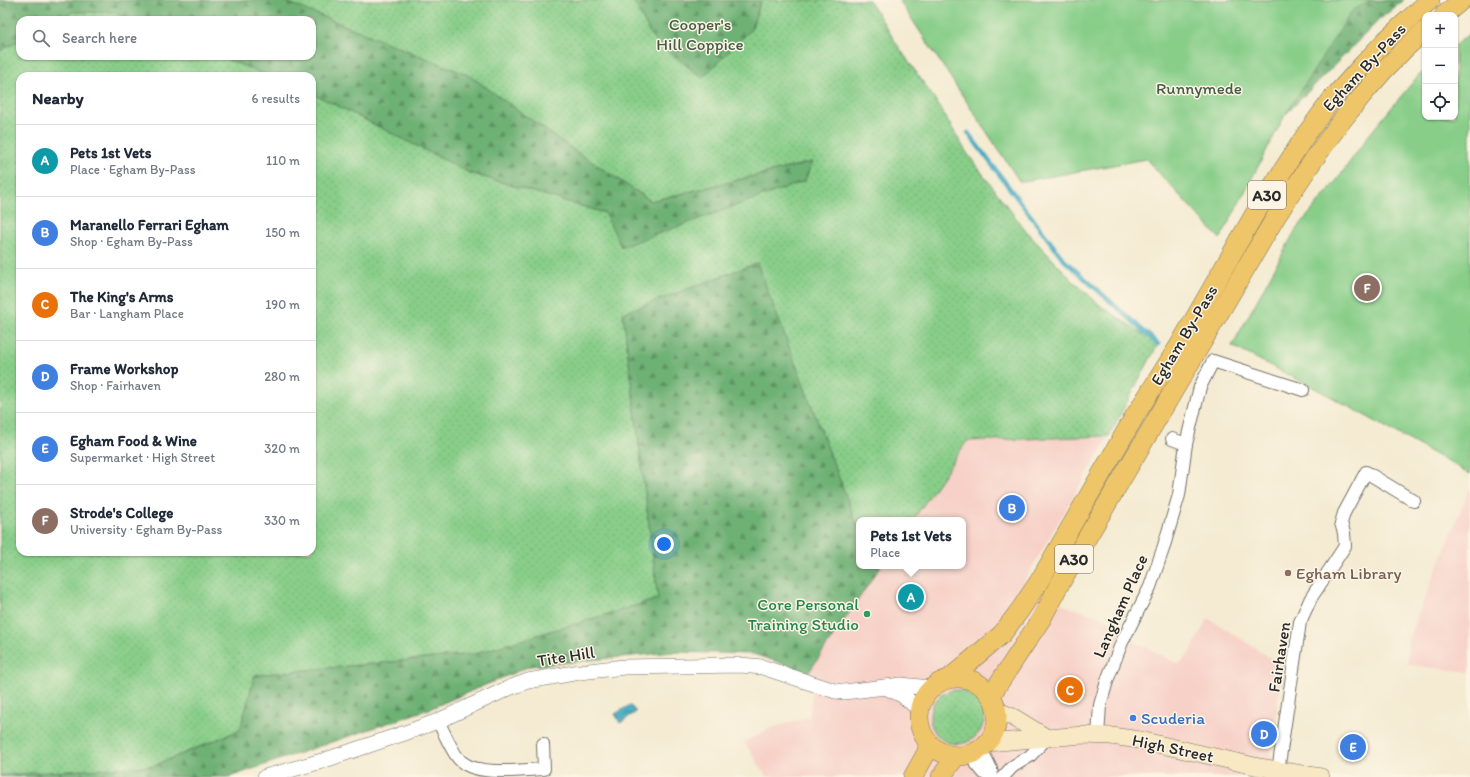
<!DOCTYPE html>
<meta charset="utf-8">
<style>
:root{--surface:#fff;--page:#f2f2f3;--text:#1f2937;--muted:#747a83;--line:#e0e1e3;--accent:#c8321e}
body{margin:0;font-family:Itim,sans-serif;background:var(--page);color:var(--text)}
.controls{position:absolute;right:12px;top:12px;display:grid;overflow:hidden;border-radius:8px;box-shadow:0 1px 3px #0004}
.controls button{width:36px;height:36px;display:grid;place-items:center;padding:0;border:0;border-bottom:1px solid var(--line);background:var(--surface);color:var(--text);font:20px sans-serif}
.you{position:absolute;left:664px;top:544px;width:14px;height:14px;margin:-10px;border:3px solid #fff;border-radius:50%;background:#1a73e8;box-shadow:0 0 0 6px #1a73e833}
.badge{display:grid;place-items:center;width:26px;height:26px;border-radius:50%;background:var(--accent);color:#fff;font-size:13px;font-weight:700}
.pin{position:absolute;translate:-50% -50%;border:2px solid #fff;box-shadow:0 1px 4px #0006}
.popup{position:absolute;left:856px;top:517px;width:110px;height:52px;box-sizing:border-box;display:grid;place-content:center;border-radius:8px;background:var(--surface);filter:drop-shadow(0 1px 3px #0005);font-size:13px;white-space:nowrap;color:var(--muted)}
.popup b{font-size:15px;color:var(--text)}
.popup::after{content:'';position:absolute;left:50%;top:100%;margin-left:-8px;border:8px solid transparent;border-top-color:var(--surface)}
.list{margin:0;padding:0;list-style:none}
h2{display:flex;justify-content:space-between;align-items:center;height:52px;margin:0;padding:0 16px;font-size:17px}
h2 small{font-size:13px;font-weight:400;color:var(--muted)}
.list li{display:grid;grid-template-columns:26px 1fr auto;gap:12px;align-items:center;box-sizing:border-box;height:72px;padding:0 16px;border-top:1px solid var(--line)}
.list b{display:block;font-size:15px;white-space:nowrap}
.list p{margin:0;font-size:13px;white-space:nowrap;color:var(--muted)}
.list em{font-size:13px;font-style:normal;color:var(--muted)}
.icon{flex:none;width:22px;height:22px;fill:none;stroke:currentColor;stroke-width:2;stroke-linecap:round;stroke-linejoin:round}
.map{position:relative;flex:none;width:1470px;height:777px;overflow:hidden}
.search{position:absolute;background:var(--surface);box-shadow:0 1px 3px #0004;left:16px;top:16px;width:300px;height:44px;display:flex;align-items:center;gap:10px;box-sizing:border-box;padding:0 14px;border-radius:12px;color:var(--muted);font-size:15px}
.panel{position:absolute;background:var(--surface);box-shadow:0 1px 3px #0004;left:16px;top:72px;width:300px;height:484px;border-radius:12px}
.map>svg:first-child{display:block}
.built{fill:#f7d1c8}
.grass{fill:url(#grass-dots);stroke:#5a7c5a}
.forest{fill:url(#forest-firs);stroke:#4c6e50}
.park{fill:#88ce89;stroke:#5a7c5a}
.water{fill:url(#water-waves);stroke:#366a76}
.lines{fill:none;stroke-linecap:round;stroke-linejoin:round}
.stream{stroke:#42aac1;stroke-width:4.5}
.minor-casing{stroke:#716e65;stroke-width:14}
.tertiary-casing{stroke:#716e65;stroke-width:16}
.secondary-casing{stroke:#716e65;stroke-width:18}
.primary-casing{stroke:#716e65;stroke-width:20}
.minor{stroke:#fff;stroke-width:12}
.tertiary{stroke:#fff;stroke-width:15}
.secondary{stroke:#f8e8c3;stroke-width:17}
.primary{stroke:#eec569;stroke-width:19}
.education-dot{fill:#8d6e63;stroke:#fcf5e5;stroke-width:1.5}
.leisure-dot{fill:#2e9e5b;stroke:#fcf5e5;stroke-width:1.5}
.shop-dot{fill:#3f7fe0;stroke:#fcf5e5;stroke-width:1.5}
.labels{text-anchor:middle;stroke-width:3;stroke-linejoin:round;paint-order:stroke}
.shield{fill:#fcf5e5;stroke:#6a6863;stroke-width:1}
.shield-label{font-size:16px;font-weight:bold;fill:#2b2b2b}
.park-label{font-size:17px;fill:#475c47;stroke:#fcf5e5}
.street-label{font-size:17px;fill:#2b2b2b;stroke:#fcf5e5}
.education-label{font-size:17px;fill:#785e54;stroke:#fcf5e5;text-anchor:start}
.leisure-label{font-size:17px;fill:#27864d;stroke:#fcf5e5;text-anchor:end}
.shop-label{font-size:17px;fill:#366cbe;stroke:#fcf5e5;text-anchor:start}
</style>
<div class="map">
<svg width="1470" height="777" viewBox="0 0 1470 777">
<defs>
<pattern id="grass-dots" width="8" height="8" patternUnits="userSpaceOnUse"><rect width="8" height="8" fill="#88ce89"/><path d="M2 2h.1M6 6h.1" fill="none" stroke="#76b176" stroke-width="1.8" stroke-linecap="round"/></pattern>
<pattern id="forest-firs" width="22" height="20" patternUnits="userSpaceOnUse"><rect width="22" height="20" fill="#6eb175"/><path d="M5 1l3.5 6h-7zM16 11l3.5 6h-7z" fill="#5b9060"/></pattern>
<pattern id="water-waves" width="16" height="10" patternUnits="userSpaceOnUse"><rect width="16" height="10" fill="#42aac1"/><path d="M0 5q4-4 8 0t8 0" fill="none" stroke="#378b9d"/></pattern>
</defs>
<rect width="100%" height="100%" fill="#fcf5e5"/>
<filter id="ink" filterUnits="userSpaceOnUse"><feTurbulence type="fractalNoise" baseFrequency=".025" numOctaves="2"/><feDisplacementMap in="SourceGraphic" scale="8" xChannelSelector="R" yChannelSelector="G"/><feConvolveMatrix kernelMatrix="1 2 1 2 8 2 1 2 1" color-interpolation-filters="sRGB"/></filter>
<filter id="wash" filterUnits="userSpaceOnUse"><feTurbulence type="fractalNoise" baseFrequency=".012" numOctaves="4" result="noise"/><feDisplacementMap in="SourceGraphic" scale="16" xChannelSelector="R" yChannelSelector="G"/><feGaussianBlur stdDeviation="0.9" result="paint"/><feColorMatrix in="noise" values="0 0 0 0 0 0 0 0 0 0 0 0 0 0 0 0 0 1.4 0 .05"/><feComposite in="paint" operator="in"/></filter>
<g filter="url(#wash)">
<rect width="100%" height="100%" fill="#f4ebd2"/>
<g class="built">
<path d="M 1109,436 L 1021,586 L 1069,607 L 1134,628 L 1135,642 L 1179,664 L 1188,656 L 1208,618 L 1282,665 L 1277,708 L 1270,754 L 1283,777 L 767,777 L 744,742 L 771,728 L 809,717 L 812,696 L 809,672 L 881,566 L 963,566 L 963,520 L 913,520 L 967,441 Z"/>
<path d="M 1470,488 L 1470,672 L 1408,665 L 1408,639 Z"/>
</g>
<g class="grass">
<path d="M 282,0 L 633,0 L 653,39 L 751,30 L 761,0 L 869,0 L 900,49 L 936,101 L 967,153 L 1025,230 L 1072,280 L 1101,306 L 1158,344 L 1109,436 L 967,441 L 913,520 L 859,520 L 859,530 L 757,263 L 623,314 L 658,599 L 474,654 L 255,675 L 240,730 L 153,766 L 0,775 L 0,50 L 20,40 L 20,56 L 219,56 L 268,76 L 20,76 L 20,552 L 312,552 L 312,94 L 328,101 L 470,173 L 605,213 L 812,162 L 651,201 L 572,149 L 470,76 Z"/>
<path d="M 72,12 L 112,12 L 131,20 L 57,20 Z"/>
<circle cx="957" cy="717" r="27"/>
</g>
<g class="forest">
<path d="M 0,0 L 282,0 L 470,76 L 572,149 L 651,201 L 812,162 L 805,181 L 621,247 L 605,213 L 470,173 L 328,101 L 312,94 L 312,76 L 268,76 L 219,56 L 312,56 L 312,20 L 131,20 L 112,12 L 72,12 L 58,20 L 20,20 L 20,40 L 0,51 Z"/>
<path d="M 633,0 L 761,0 L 751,30 L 702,78 L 653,39 Z"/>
<path d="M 1229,0 L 1404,0 L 1380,19 L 1285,115 Z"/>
<path d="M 757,263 L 859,530 L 859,566 L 881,566 L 809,672 L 753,654 L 673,652 L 530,666 L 429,709 L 229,777 L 0,777 L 0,775 L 153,766 L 240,730 L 255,675 L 474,654 L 658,599 L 623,313 Z"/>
</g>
<g class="park">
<path d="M 899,0 L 1371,0 L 1352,11 L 1285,115 L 1220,239 L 1146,159 L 1020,182 Z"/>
<path d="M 1470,33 L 1470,474 L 1328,395 L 1232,346 L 1295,231 L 1337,180 L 1369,135 L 1417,77 L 1425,70 L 1425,117 L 1455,117 L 1455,45 Z"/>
</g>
<path class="water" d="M 630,705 L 636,712 L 620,723 L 615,714 Z"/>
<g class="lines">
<path class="stream" d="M 968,133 L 1064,260 L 1158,344"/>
</g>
</g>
<g filter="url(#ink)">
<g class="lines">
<g class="minor-casing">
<g id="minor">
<path d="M 1172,439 L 1186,444"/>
<path d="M 438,721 C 443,730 452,752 459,759 C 474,777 522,770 544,769 L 543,744"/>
<path d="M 1098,736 L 1100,705 L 1108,678 L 1122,642 L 1150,587 L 1163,549 L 1179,495 L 1186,444 L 1200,387 L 1213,361 L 1303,390"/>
<path d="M 981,749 L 991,769 L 992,777"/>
<path d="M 969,755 L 984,773 L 991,777"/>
<path d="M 1278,771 L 1300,622 L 1311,598 L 1345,546 L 1344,533 L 1341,523 L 1344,513 L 1366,472 L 1414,501"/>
<path d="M 1003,777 L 1012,767 L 1030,756 L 1047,738"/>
</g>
</g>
<g class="tertiary-casing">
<g id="tertiary">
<path d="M 885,687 L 902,695 L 919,709"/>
<path d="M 265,777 L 322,761 L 405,733 L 438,721 L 509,688 L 528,681 L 580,672 L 624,667 L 741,665 L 762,667 L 835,691 L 844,692 L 901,685 L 930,688"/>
</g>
</g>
<g class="secondary-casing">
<g id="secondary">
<path d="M 996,710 L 1013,717 L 1047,738"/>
<path d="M 987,743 L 1083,735 L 1111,736 L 1140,740 L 1259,767 L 1321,777"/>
</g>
</g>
<g class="primary-casing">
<g id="primary">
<path d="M 1444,15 L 1462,0"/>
<circle cx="958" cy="717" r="39"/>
<path d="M 950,678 L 1002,634 L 1020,610 L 1040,580 L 1136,414 L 1180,344 L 1254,215 L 1307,133 L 1332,99 L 1358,70 L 1386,40 L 1430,0"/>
<path d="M 991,695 L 1042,618 L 1058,587 L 1277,215 C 1320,148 1364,84 1425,30"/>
<path d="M 913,777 L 927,752 L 928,744"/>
<path d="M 941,777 L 956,756"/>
</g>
</g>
<use href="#minor" class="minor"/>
<use href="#tertiary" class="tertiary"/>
<use href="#secondary" class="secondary"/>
<use href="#primary" class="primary"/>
</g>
</g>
<circle class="education-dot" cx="1288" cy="573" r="4"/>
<circle class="leisure-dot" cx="867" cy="614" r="4"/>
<circle class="shop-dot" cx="1133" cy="718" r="4"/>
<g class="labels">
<g class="shield">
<rect x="1248" y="181" width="38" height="28" rx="3"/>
<rect x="1055" y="545" width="38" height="28" rx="3"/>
</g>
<g class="shield-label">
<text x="1267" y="201">A30</text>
<text x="1074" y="565">A30</text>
</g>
<g class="park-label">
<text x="700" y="30">Cooper's<tspan x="700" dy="20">Hill Coppice</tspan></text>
<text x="1199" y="94">Runnymede</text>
</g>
<g class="street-label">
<text transform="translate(1364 67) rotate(-47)" y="6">Egham By-Pass</text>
<text transform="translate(1184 335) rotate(-59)" y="6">Egham By-Pass</text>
<text transform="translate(1120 606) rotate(-66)" y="6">Langham Place</text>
<text transform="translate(566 656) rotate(-9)" y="6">Tite Hill</text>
<text transform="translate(1279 657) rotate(-81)" y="6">Fairhaven</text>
<text transform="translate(1173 748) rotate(12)" y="6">High Street</text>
</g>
<g class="education-label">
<text x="1296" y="579">Egham Library</text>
</g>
<g class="leisure-label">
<text x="859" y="610">Core Personal<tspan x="859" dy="20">Training Studio</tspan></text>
</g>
<g class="shop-label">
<text x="1141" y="724">Scuderia</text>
</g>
</g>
</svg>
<div class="controls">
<button>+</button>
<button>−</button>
<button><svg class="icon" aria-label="locate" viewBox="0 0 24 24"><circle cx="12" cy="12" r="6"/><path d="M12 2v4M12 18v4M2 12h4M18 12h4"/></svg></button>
</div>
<div class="you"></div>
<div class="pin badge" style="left:911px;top:597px;background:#0f9aa8">A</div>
<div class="popup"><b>Pets 1st Vets</b>Place</div>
<div class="pin badge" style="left:1012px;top:508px;background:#3f7fe0">B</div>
<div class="pin badge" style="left:1070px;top:690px;background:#e8710a">C</div>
<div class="pin badge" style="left:1264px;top:734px;background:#3f7fe0">D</div>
<div class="pin badge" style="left:1353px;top:747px;background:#3f7fe0">E</div>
<div class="pin badge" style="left:1367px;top:288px;background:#8d6e63">F</div>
<div class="search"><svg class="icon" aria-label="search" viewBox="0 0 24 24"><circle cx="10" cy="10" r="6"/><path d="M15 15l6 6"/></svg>Search here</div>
<section class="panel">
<h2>Nearby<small>6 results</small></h2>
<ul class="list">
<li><span class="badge" style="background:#0f9aa8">A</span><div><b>Pets 1st Vets</b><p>Place · Egham By-Pass</p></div><em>110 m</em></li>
<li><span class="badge" style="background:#3f7fe0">B</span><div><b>Maranello Ferrari Egham</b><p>Shop · Egham By-Pass</p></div><em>150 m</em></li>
<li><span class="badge" style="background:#e8710a">C</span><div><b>The King's Arms</b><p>Bar · Langham Place</p></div><em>190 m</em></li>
<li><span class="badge" style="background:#3f7fe0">D</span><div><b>Frame Workshop</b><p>Shop · Fairhaven</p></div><em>280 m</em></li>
<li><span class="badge" style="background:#3f7fe0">E</span><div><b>Egham Food &amp; Wine</b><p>Supermarket · High Street</p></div><em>320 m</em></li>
<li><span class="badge" style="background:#8d6e63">F</span><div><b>Strode's College</b><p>University · Egham By-Pass</p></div><em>330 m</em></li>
</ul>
</section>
</div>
